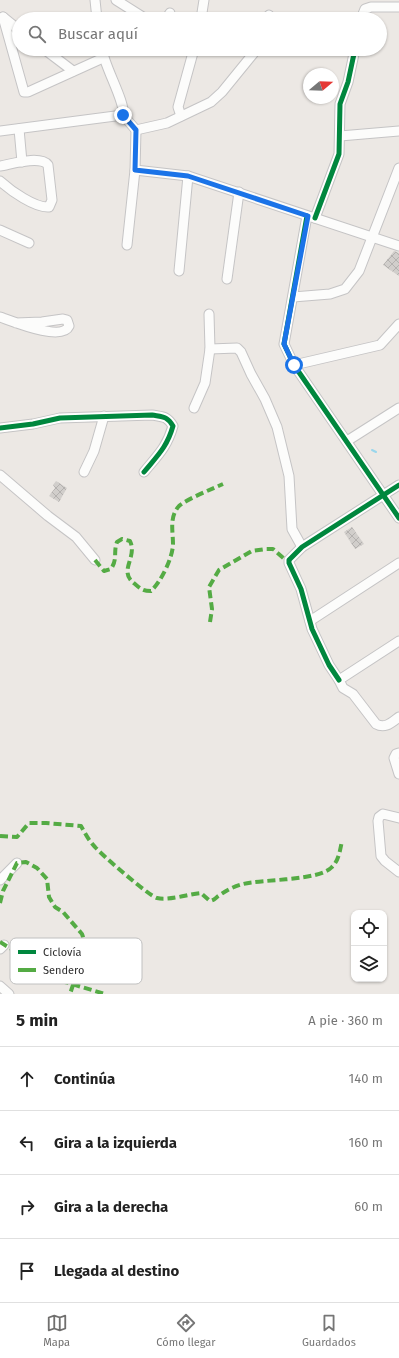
<!DOCTYPE html>
<html lang="es">
<meta charset="utf-8">
<style>
:root{--surface:#fff;--page:#f6f6f6;--text:#222;--muted:#767676;--line:#e0e0e0;--accent:#706f6e}
body{margin:0;font-family:"Fira Sans",sans-serif;background:var(--page);color:var(--text)}
.controls{position:absolute;right:12px;bottom:12px;display:grid;overflow:hidden;border-radius:8px;box-shadow:0 1px 3px #0004}
.controls button{width:36px;height:36px;display:grid;place-items:center;padding:0;border:0;border-bottom:1px solid var(--line);background:var(--surface);color:var(--text);font:20px sans-serif}
.compass{position:absolute;left:303px;top:68px;width:36px;height:36px;border-radius:50%;background:var(--surface);box-shadow:0 1px 3px #0004;rotate:71deg}
.stop{position:absolute;width:12px;height:12px;margin:-9px;border:3px solid #1a73e8;border-radius:50%;background:#fff}
.stop.end{background:#1a73e8;border-color:#fff;box-shadow:0 1px 4px #0008}
.list{margin:0;padding:0;list-style:none}
h2{display:flex;justify-content:space-between;align-items:center;height:52px;margin:0;padding:0 16px;font-size:17px}
h2 small{font-size:13px;font-weight:400;color:var(--muted)}
.list li{display:grid;grid-template-columns:26px 1fr auto;gap:12px;align-items:center;box-sizing:border-box;height:64px;padding:0 16px;border-top:1px solid var(--line)}
.list b{display:block;font-size:15px;white-space:nowrap}
.list em{font-size:13px;font-style:normal;color:var(--muted)}
.icon{flex:none;width:22px;height:22px;fill:none;stroke:currentColor;stroke-width:2;stroke-linecap:round;stroke-linejoin:round}
.map{position:relative;flex:none;width:399px;height:994px;overflow:hidden}
.search{position:absolute;background:var(--surface);box-shadow:0 1px 3px #0004;left:12px;right:12px;top:12px;height:44px;display:flex;align-items:center;gap:10px;box-sizing:border-box;padding:0 14px;border-radius:22px;color:var(--muted);font-size:15px}
.sheet{height:308px;background:var(--surface)}
nav{display:flex;justify-content:space-around;align-items:center;box-sizing:border-box;height:56px;border-top:1px solid var(--line);background:var(--surface);font-size:11px;color:var(--muted)}
nav a{display:grid;justify-items:center;gap:2px}
nav .on{color:var(--accent)}
.map>svg:first-child{display:block}
.lines{fill:none;stroke-linecap:round;stroke-linejoin:round}
.stream{stroke:#99d6ec;stroke-width:2}
.building{fill:url(#building-cross-hatch)}
.minor-casing{stroke:#c5c4c5;stroke-width:11}
.minor{stroke:#fcfcfb;stroke-width:9}
.quiet{stroke:#54ab44;stroke-width:4;stroke-dasharray:8 4;stroke-linecap:butt}
.cycleway-casing{stroke:#fff;stroke-width:8}
.cycleway{stroke:#00873e;stroke-width:5}
.route{stroke:#1a73e8;stroke-width:5}
.key{fill:#fff;stroke:#c0c0c0;stroke-width:1}
.key-label{font-size:11px;fill:#2e2e2e}
</style>
<div class="map">
<svg width="399" height="994" viewBox="0 0 399 994">
<defs>
<pattern id="building-cross-hatch" width="8" height="8" patternUnits="userSpaceOnUse"><rect width="8" height="8" fill="#d1cecb"/><path d="M0 0l8 8M0 8l8-8" fill="none" stroke="#b4b1af"/></pattern>
</defs>
<rect width="100%" height="100%" fill="#ece8e4"/>
<g class="lines">
<path class="stream" d="M 372,450 L 376,452"/>
</g>
<g class="building">
<path d="M 394,251 L 399,253 L 399,276 L 383,265 Z"/>
<path d="M 56,481 L 67,488 L 59,502 L 49,496 L 55,488 L 53,485 Z"/>
<path d="M 352,527 L 364,544 L 355,549 L 344,532 Z"/>
</g>
<g class="lines">
<g class="minor-casing">
<g id="minor">
<path d="M 95,0 L 97,19"/>
<path d="M 116,0 L 146,19"/>
<path d="M 3,17 L 24,92 L 28,92 L 103,58"/>
<path d="M 3,17 L 19,30"/>
<path d="M 166,19 L 170,13"/>
<path d="M 201,19 L 204,0"/>
<path d="M 268,19 L 269,15"/>
<path d="M 361,19 L 365,9 L 371,7 L 399,7"/>
<path d="M 44,49 L 73,71"/>
<path d="M 102,49 C 104,66 126,103 123,115"/>
<path d="M 123,115 L 136,130 L 167,123 L 211,102 L 222,92 L 257,49"/>
<path d="M 181,116 L 178,107 L 194,49"/>
<path d="M 19,129 L 22,162"/>
<path d="M 0,131 L 123,115"/>
<path d="M 340,136 L 399,131"/>
<path d="M 0,166 C 12,164 40,155 48,165 L 52,200 L 49,207 C 35,208 11,191 0,181"/>
<path d="M 135,170 L 188,176 L 399,246"/>
<path d="M 307,216 L 284,344 L 294,365 L 399,518"/>
<path d="M 315,218 L 339,154 L 340,104 L 348,82 L 355,49"/>
<path d="M 0,230 L 29,243"/>
<path d="M 127,245 L 135,170 L 136,130"/>
<path d="M 179,271 L 188,176"/>
<path d="M 227,279 L 239,192"/>
<path d="M 293,297 L 330,294 L 345,289 L 359,271 L 399,168"/>
<path d="M 0,317 C 12,321 62,342 69,326 L 67,320 L 63,319 L 42,322 L 16,323"/>
<path d="M 210,349 L 237,348 L 241,352 L 251,374 L 265,399 L 277,427 L 289,476 L 292,529 L 302,547"/>
<path d="M 294,365 L 380,345 L 399,324"/>
<path d="M 194,408 L 205,383 L 210,349 L 209,314"/>
<path d="M 0,428 L 33,424 L 60,418 L 152,415 C 163,417 167,416 173,426 C 167,447 158,455 144,472"/>
<path d="M 347,441 L 399,408"/>
<path d="M 84,472 L 94,451 L 104,416"/>
<path d="M 0,475 L 48,516 L 76,537 L 95,560"/>
<path d="M 310,621 L 399,563"/>
<path d="M 399,641 L 339,680 L 343,688 L 353,694 L 376,724 C 385,729 391,723 399,717"/>
<path d="M 339,680 L 329,665 L 312,629 L 301,589 L 289,563 L 289,560 L 302,547 L 399,485"/>
<path d="M 399,753 L 396,754 L 394,758 L 399,774"/>
<path d="M 399,818 L 383,814 L 379,817 L 378,821 L 381,856 L 385,861 L 399,872"/>
<path d="M 0,880 L 17,863"/>
<path d="M 0,949 L 4,945"/>
<path d="M 0,986 L 9,994"/>
</g>
</g>
<use href="#minor" class="minor"/>
<g class="quiet">
<path d="M 95,560 L 104,571 L 111,569 C 118,558 113,553 117,542 L 122,539 L 130,541 C 138,558 117,571 135,584 C 141,589 143,591 151,591 C 161,582 173,557 173,544 C 173,531 169,517 179,506 C 185,500 214,488 223,484"/>
<path d="M 210,622 L 212,609 L 209,587 L 219,570 L 252,551 L 266,549 L 273,549 L 289,563"/>
<path d="M 0,836 L 17,837 L 29,823 L 46,823 L 81,826 C 85,833 89,841 95,847 C 102,855 149,896 157,898 C 168,901 189,894 201,893 L 210,901 C 215,900 216,897 220,895 C 227,890 235,886 243,884 C 263,879 319,881 332,867 C 339,860 340,850 342,841"/>
<path d="M 0,903 L 3,891 L 17,863 L 26,862 L 37,868 L 47,879 L 49,897 L 55,907 L 63,912 L 82,934 L 89,955 L 87,965 L 73,985 L 70,994"/>
<path d="M 0,942 L 65,982 L 105,994"/>
</g>
<g class="cycleway-casing">
<g id="cycleway">
<path d="M 307,216 L 284,344 L 294,365 L 399,518"/>
<path d="M 315,218 L 339,154 L 340,104 L 348,82 L 355,49"/>
<path d="M 0,428 L 33,424 L 60,418 L 152,415 C 163,417 167,416 173,426 C 167,447 158,455 144,472"/>
<path d="M 339,680 L 329,665 L 312,629 L 301,589 L 289,563 L 289,560 L 302,547 L 399,485"/>
</g>
</g>
<use href="#cycleway" class="cycleway"/>
</g>
<g class="lines">
<path class="route" d="M 123,115 L 136,130 L 135,170 L 188,176 L 308,216 L 284,344 L 294,365"/>
</g>
<rect x="10" y="938" width="132" height="46" rx="6" class="key"/>
<rect x="18" y="950" width="18" height="4" fill="#00873e"/>
<rect x="18" y="968" width="18" height="4" fill="#54ab44"/>
<g class="key-label">
<text x="43" y="956">Ciclovía</text>
<text x="43" y="974">Sendero</text>
</g>
</svg>
<div class="controls">
<button><svg class="icon" aria-label="locate" viewBox="0 0 24 24"><circle cx="12" cy="12" r="6"/><path d="M12 2v4M12 18v4M2 12h4M18 12h4"/></svg></button>
<button><svg class="icon" aria-label="layers" viewBox="0 0 24 24"><path d="M12 4l9 5-9 5-9-5zM3 14l9 5 9-5"/></svg></button>
</div>
<svg class="compass" viewBox="-18 -18 36 36"><path d="M0-13l5 13h-10z" fill="#e53935"/><path d="M0 13l5-13h-10z" fill="#767676"/></svg>
<div class="stop" style="left:294px;top:365px"></div>
<div class="stop end" style="left:123px;top:115px"></div>
<div class="search"><svg class="icon" aria-label="search" viewBox="0 0 24 24"><circle cx="10" cy="10" r="6"/><path d="M15 15l6 6"/></svg>Buscar aquí</div>
</div>
<section class="sheet">
<h2>5 min<small>A pie · 360 m</small></h2>
<ul class="list">
<li><svg class="icon" aria-label="ahead" viewBox="0 0 24 24"><path d="M12 20V5M6 11l6-6 6 6"/></svg><div><b>Continúa</b></div><em>140 m</em></li>
<li><svg class="icon" aria-label="left" viewBox="0 0 24 24"><path d="M17 20v-9H6M10 6l-5 5 5 5"/></svg><div><b>Gira a la izquierda</b></div><em>160 m</em></li>
<li><svg class="icon" aria-label="right" viewBox="0 0 24 24"><path d="M7 20v-9h11M14 6l5 5-5 5"/></svg><div><b>Gira a la derecha</b></div><em>60 m</em></li>
<li><svg class="icon" aria-label="arrive" viewBox="0 0 24 24"><path d="M6 21V4h12l-3 4 3 4H6"/></svg><div><b>Llegada al destino</b></div></li>
</ul>
</section>
<nav>
<a class="on"><svg class="icon" aria-label="map" viewBox="0 0 24 24"><path d="M3 6l6-2 6 2 6-2v14l-6 2-6-2-6 2zM9 4v14M15 6v14"/></svg>Mapa</a>
<a><svg class="icon" aria-label="directions" viewBox="0 0 24 24"><path d="M12 3l9 9-9 9-9-9zM9 14v-3h6M13 9l2 2-2 2"/></svg>Cómo llegar</a>
<a><svg class="icon" aria-label="saved" viewBox="0 0 24 24"><path d="M7 4h10v16l-5-4-5 4z"/></svg>Guardados</a>
</nav>
